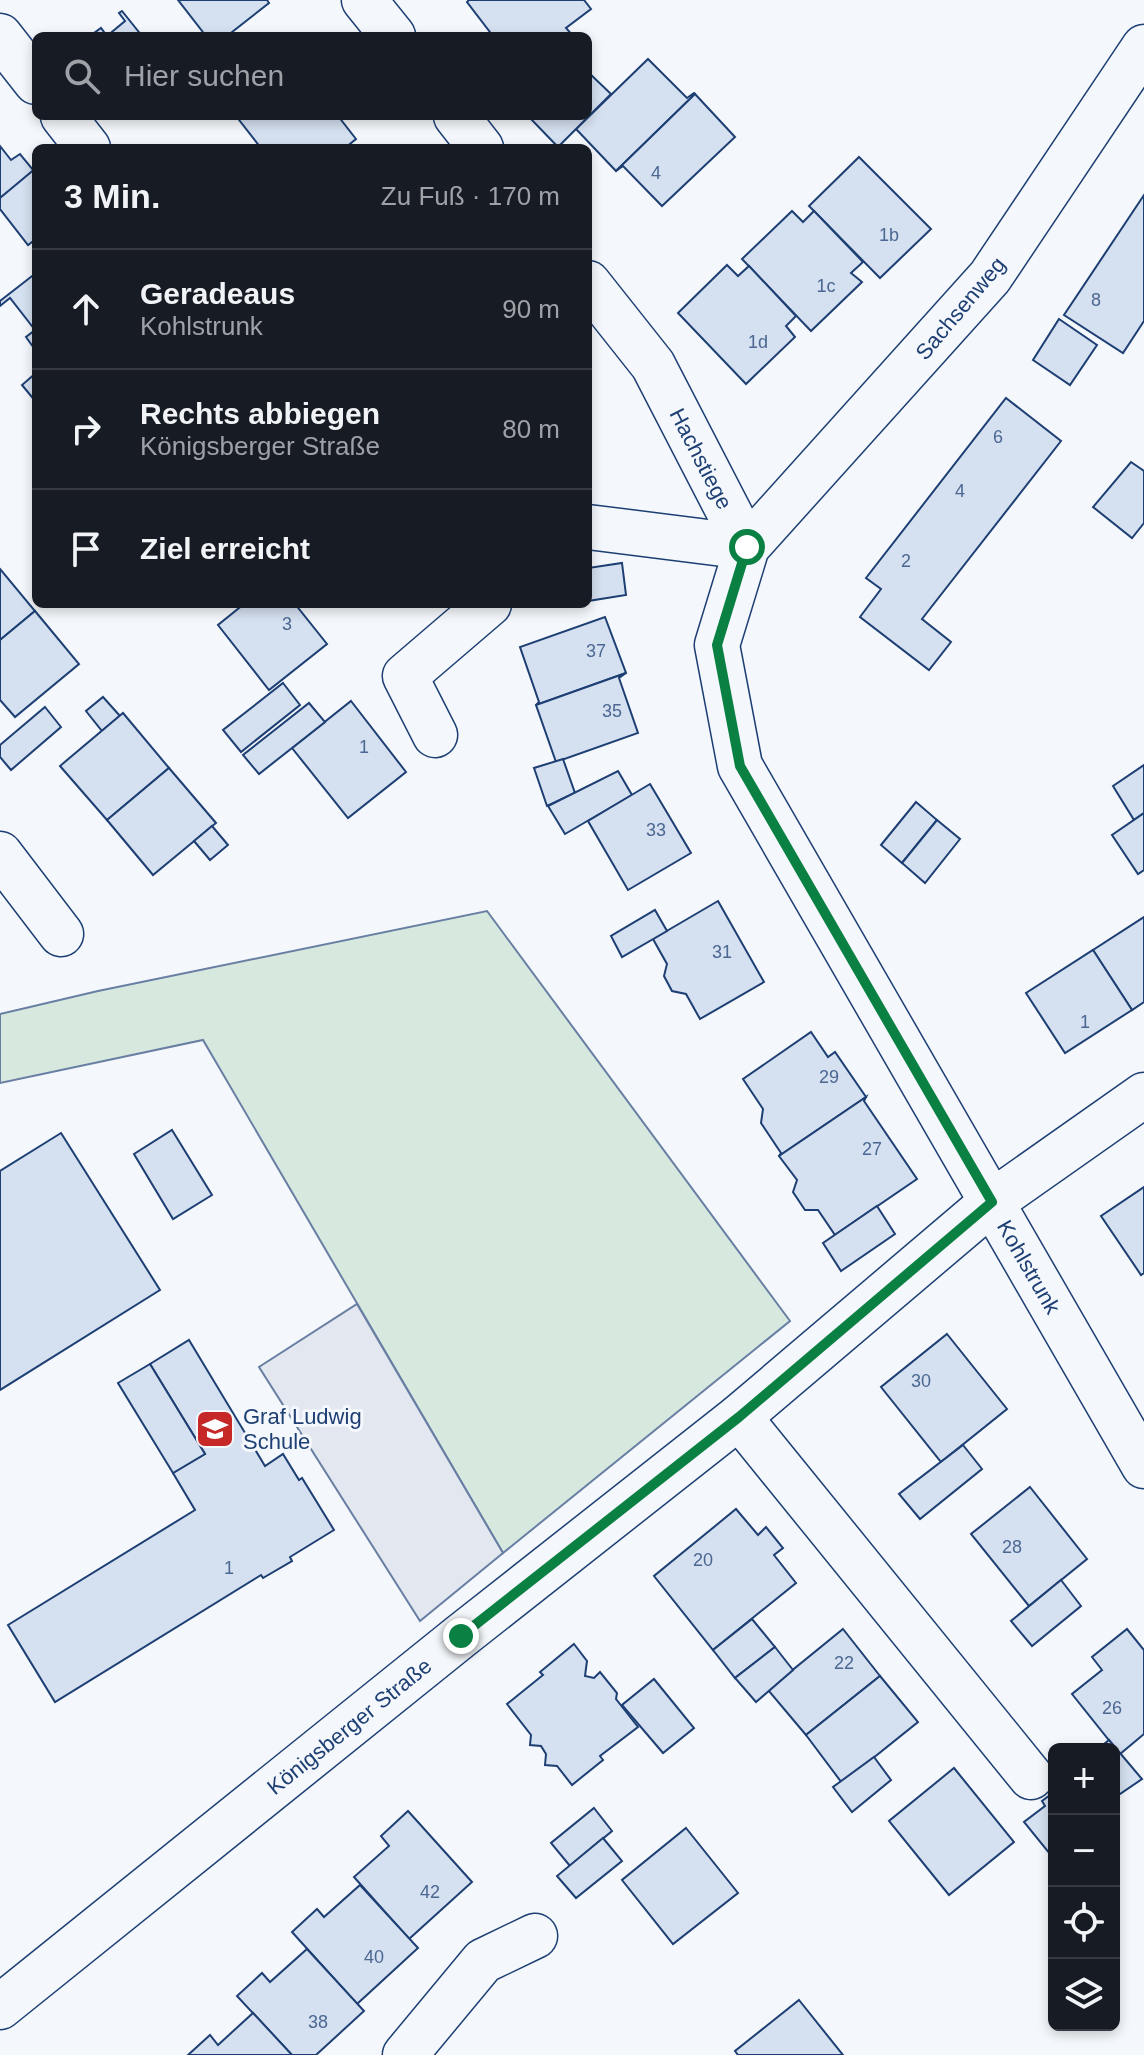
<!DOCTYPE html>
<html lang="de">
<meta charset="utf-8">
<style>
:root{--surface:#171b24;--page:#20242c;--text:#f1f3f6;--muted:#9ea1a6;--line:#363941}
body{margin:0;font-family:Helvetica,sans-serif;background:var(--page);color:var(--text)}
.controls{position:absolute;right:24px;bottom:24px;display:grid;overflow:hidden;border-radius:12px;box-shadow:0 4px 12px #0003}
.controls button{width:72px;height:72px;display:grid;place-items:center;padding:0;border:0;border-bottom:2px solid var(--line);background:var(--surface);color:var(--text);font:40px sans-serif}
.stop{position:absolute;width:24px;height:24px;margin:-18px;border:6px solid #0b8043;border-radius:50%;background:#fff}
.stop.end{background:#0b8043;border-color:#fff;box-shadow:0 2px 8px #0008}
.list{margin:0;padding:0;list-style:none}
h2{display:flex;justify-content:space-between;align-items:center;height:104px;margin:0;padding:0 32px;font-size:34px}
h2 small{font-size:26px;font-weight:400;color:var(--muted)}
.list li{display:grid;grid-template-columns:52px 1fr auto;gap:24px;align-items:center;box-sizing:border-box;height:120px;padding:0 32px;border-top:2px solid var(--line)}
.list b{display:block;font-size:30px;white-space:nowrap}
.list p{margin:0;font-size:26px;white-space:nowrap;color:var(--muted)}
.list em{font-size:26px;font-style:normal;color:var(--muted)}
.icon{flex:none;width:44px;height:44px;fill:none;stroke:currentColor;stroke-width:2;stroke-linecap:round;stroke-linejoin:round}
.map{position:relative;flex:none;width:1144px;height:2055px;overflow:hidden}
.search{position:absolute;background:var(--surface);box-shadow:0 4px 12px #0003;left:32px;top:32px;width:560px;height:88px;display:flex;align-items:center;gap:20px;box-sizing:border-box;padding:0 28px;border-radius:12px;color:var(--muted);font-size:30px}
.panel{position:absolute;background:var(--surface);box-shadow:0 4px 12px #0003;left:32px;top:144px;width:560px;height:464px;border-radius:12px}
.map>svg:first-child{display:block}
.green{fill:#d7e8df;stroke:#687fa3;stroke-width:2}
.parking{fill:#e3e8f0;stroke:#687fa3;stroke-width:2}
.building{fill:#d5e0f0;stroke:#1d3f73;stroke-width:2}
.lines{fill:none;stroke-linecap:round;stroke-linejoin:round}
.minor-casing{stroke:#1d3f73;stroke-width:47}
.minor{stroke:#f4f7fb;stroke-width:44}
.route{stroke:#0b8043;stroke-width:10}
.labels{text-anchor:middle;stroke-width:6;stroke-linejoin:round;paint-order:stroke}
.number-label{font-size:18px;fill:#4b6792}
.street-label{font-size:22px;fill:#1d3f73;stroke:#f4f7fb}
.poi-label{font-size:22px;fill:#1d3f73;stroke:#f4f7fb;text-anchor:start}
</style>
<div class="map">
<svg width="1144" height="2055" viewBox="0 0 1144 2055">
<rect width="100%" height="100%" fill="#f4f7fb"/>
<path class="green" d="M 487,911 L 790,1321 L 503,1553 L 203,1040 L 0,1083 L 0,1014 L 98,991 Z"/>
<path class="parking" d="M 357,1304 L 503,1553 L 420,1621 L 259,1367 Z"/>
<g class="building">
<path d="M 178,0 L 267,0 L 269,3 L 227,36 L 206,36 Z"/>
<path d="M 469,0 L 584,0 L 591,9 L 566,28 L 573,36 L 493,36 L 467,2 Z"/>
<path d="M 122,11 L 142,36 L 90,36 L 101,28 L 107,36 L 125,21 L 119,13 Z"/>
<path d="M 648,59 L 687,98 L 694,93 L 695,94 L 616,171 L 576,129 Z"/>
<path d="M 588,72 L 611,94 L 558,147 L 529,117 L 588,116 Z"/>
<path d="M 695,94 L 735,137 L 662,206 L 623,166 L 616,171 Z"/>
<path d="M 236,116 L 338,116 L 356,139 L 345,148 L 261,148 Z"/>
<path d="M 0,146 L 11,160 L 20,154 L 34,171 L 0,198 Z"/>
<path d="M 859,157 L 931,229 L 880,278 L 809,206 Z"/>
<path d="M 36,168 L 36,239 L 28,245 L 0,209 L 0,198 Z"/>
<path d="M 1144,195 L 1144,321 L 1123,353 L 1064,315 Z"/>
<path d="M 792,211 L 803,222 L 814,211 L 863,262 L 851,273 L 862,282 L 811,331 L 742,259 Z"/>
<path d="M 727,265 L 738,276 L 749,266 L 796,316 L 786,326 L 795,337 L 746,384 L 678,313 Z"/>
<path d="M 36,273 L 36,351 L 26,337 L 35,330 L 10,298 L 0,306 L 0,301 Z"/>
<path d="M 1059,319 L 1097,345 L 1070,385 L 1033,360 Z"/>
<path d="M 36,373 L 36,402 L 22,385 Z"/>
<path d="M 1006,398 L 1061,441 L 922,619 L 951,642 L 929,670 L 860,617 L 881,589 L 866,578 Z"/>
<path d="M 1131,462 L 1144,471 L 1144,523 L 1132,538 L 1093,507 Z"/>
<path d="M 622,563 L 626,595 L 588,601 L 588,568 Z"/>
<path d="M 0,569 L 35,611 L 0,640 Z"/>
<path d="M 244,604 L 295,604 L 327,644 L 269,690 L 218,625 Z"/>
<path d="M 35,611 L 79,664 L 15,717 L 0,700 L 0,640 Z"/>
<path d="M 605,617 L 626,673 L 536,705 L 539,702 L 520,647 Z"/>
<path d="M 626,673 L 619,678 L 638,733 L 556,762 L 536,705 Z"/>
<path d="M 283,683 L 300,705 L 241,752 L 223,730 Z"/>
<path d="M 103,697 L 120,716 L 102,731 L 86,711 Z"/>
<path d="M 351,701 L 406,772 L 348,818 L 292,748 Z"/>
<path d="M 309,703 L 325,722 L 259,774 L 243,755 Z"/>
<path d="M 45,707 L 61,727 L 11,770 L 0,757 L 0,745 Z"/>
<path d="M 123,713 L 169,768 L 107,820 L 60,766 Z"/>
<path d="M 563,759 L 575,793 L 547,806 L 534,768 Z"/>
<path d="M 1144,765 L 1144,813 L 1134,820 L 1113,786 Z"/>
<path d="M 169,768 L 216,823 L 153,875 L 107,820 Z"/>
<path d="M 618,771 L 632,795 L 565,834 L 548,806 Z"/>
<path d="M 650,784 L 691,853 L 628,890 L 588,821 Z"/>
<path d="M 916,802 L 937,820 L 902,863 L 881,845 Z"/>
<path d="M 1144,813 L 1144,870 L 1138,874 L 1112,835 Z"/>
<path d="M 937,820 L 960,839 L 925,883 L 902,863 Z"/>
<path d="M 212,826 L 228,845 L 210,860 L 194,841 Z"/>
<path d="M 718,901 L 764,982 L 700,1019 L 686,994 L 672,991 L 664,976 L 667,964 L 653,939 Z"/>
<path d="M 655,910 L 667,931 L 622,957 L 611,936 Z"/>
<path d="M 1144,917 L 1144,1002 L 1132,1010 L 1093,950 Z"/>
<path d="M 1093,950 L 1132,1010 L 1065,1053 L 1026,993 Z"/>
<path d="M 811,1032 L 828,1057 L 835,1052 L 866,1097 L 779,1156 L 781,1153 L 761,1123 L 763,1109 L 743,1079 Z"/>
<path d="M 866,1097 L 864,1101 L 917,1179 L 835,1235 L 818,1210 L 805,1210 L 793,1192 L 797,1180 L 779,1156 Z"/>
<path d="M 172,1130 L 212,1195 L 173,1219 L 134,1154 Z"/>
<path d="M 61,1133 L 160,1290 L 0,1390 L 0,1171 Z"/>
<path d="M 1144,1187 L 1144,1273 L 1141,1275 L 1101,1216 Z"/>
<path d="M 877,1206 L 895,1234 L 841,1271 L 823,1243 Z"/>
<path d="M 947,1334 L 1007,1409 L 941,1462 L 881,1387 Z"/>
<path d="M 189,1340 L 265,1466 L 283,1454 L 299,1480 L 302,1478 L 334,1530 L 290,1557 L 292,1561 L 263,1578 L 261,1575 L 55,1702 L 8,1625 L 195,1510 L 173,1473 L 205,1454 L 150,1364 Z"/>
<path d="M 150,1364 L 205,1454 L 173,1473 L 118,1383 Z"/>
<path d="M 963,1445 L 982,1469 L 920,1519 L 899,1494 Z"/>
<path d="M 1030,1487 L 1087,1559 L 1029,1606 L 971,1534 Z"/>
<path d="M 736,1509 L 758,1535 L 766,1527 L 783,1548 L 774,1555 L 796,1583 L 713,1650 L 654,1576 Z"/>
<path d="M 1061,1580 L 1081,1606 L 1032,1646 L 1011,1621 Z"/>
<path d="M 752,1619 L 775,1647 L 735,1678 L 713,1650 Z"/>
<path d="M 843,1629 L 880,1676 L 806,1735 L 768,1690 Z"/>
<path d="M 1127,1629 L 1144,1650 L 1144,1734 L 1120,1754 L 1072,1694 L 1102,1670 L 1092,1657 Z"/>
<path d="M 574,1644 L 587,1661 L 585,1676 L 594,1678 L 600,1672 L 617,1693 L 616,1699 L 638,1727 L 600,1756 L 603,1760 L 572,1785 L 557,1766 L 545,1765 L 546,1754 L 541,1746 L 530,1745 L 531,1735 L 507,1704 L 543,1675 L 540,1672 Z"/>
<path d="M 775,1647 L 793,1670 L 756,1702 L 735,1678 Z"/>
<path d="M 880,1676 L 918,1722 L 842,1783 L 806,1735 Z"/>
<path d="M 654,1679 L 694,1728 L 663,1753 L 622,1705 Z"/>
<path d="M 1109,1740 L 1142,1779 L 1114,1798 L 1114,1749 L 1098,1749 Z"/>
<path d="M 874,1757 L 891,1780 L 852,1812 L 833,1787 Z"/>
<path d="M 954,1768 L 1014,1842 L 949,1895 L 889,1821 Z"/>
<path d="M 1054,1792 L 1054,1859 L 1024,1822 L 1045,1806 L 1042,1801 Z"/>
<path d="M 594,1808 L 612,1831 L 570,1866 L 551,1843 Z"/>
<path d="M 408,1811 L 472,1882 L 409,1939 L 354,1877 L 389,1846 L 381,1836 Z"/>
<path d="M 686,1828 L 738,1893 L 673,1944 L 622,1880 Z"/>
<path d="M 603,1838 L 622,1861 L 576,1898 L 557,1876 Z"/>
<path d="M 360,1885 L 418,1948 L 357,2004 L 292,1932 L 317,1909 L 324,1917 Z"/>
<path d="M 307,1949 L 364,2011 L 316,2055 L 292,2055 L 237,1996 L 262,1973 L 270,1982 Z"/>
<path d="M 799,2000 L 843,2055 L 738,2055 L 735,2051 Z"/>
<path d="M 253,2013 L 292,2055 L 188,2055 L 210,2035 L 218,2045 Z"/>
</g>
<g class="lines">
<g class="minor-casing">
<g id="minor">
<path d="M 364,0 L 393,36"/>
<path d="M 0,36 L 36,82"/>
<path id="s1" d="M 1144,47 L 990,277 L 747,547 L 717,645 L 740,766 L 1144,1466"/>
<path d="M 63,116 L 88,148"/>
<path d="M 456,116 L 481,148"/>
<path id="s2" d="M 588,283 L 653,365 L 747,547"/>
<path d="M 588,527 L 747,547"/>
<path d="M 435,735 L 405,676 L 489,604"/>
<path d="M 0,854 L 61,934"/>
<path d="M 739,1417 L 1031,1777"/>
<path id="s3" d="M 0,2007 L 461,1636 L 739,1417 L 992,1202 L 1144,1095"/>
<path d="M 405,2055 L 483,1961 L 535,1936"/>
</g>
</g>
<use href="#minor" class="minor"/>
</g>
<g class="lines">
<path class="route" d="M 461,1636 L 739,1417 L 992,1202 L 740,766 L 717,645 L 747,547"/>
</g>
<defs>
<g id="school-square" transform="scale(2)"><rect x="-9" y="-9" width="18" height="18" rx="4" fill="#c62828" stroke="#f4f7fb"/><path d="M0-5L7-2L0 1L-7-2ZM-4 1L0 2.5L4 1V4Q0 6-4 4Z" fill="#fff"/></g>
</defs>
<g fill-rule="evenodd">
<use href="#school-square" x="215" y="1429"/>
</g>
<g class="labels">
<g class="number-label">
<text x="656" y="179">4</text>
<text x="889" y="241">1b</text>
<text x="826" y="292">1c</text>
<text x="1096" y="306">8</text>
<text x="758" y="348">1d</text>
<text x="998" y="443">6</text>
<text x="960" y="497">4</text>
<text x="906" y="567">2</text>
<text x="287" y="630">3</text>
<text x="596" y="657">37</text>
<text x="612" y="717">35</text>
<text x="364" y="753">1</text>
<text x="656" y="836">33</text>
<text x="722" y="958">31</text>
<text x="1085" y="1028">1</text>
<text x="829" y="1083">29</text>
<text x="872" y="1155">27</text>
<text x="921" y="1387">30</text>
<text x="1012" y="1553">28</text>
<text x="703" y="1566">20</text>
<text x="229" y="1574">1</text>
<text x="844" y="1669">22</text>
<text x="1112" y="1714">26</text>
<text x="430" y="1898">42</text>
<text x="374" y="1963">40</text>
<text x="318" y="2028">38</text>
</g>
<g class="street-label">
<text transform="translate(960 308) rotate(-50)" y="8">Sachsenweg</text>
<text dy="8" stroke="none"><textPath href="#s2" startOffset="210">Hachstiege</textPath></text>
<text dy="8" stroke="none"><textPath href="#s1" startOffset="1444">Kohlstrunk</textPath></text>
<text dy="8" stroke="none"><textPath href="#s3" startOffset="448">Königsberger Straße</textPath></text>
</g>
<g class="poi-label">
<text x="243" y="1424">Graf Ludwig<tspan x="243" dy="25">Schule</tspan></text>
</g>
</g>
</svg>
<div class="controls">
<button>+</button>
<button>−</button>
<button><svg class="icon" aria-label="locate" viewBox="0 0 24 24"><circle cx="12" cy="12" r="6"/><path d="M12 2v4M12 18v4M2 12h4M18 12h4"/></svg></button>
<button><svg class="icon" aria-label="layers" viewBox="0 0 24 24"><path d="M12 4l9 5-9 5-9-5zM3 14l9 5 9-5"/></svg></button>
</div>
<div class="stop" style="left:747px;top:547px"></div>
<div class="stop end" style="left:461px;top:1636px"></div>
<div class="search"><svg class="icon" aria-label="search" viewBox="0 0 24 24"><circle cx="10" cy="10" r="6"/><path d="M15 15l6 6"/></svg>Hier suchen</div>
<section class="panel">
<h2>3 Min.<small>Zu Fuß · 170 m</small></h2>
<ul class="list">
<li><svg class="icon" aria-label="ahead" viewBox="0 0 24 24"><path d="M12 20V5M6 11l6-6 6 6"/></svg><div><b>Geradeaus</b><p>Kohlstrunk</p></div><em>90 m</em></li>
<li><svg class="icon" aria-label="right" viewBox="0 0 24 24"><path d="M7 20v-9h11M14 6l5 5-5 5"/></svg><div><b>Rechts abbiegen</b><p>Königsberger Straße</p></div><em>80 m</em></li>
<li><svg class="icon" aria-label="arrive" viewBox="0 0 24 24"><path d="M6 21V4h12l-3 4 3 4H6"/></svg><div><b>Ziel erreicht</b></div></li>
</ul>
</section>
</div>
